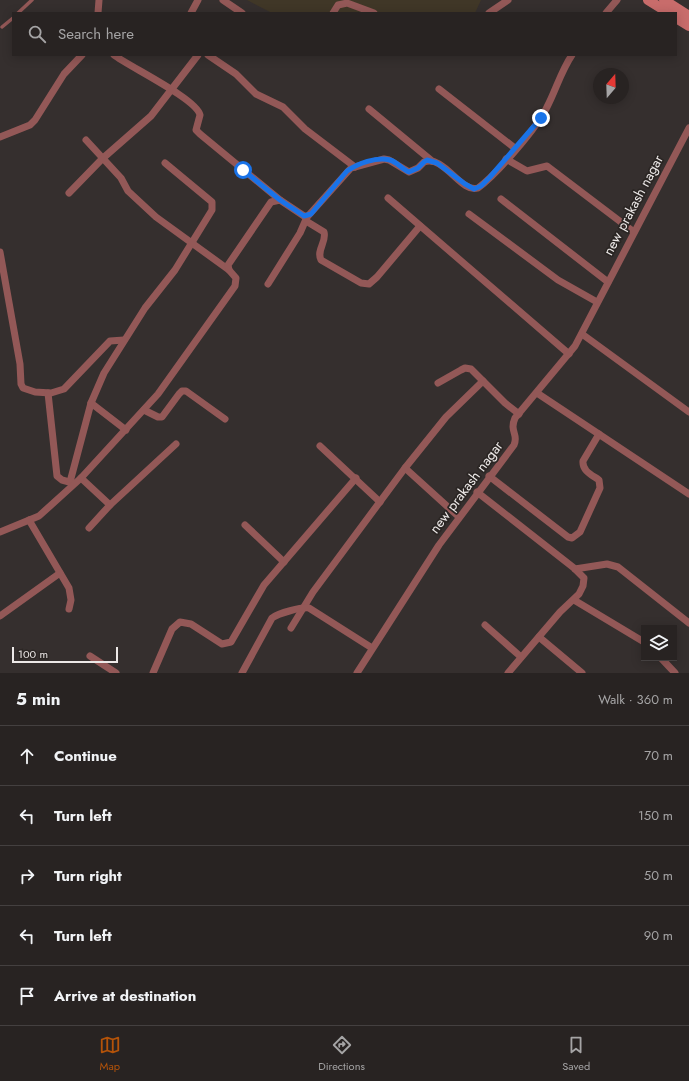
<!DOCTYPE html>
<meta charset="utf-8">
<style>
:root{--surface:#282322;--page:#342f2f;--text:#f1f3f6;--muted:#a5a4a5;--line:#444040;--accent:#b45309}
body{margin:0;font-family:Jost,sans-serif;background:var(--page);color:var(--text)}
.controls{position:absolute;right:12px;bottom:12px;display:grid;overflow:hidden;border-radius:0px;box-shadow:0 2px 10px #0003}
.controls button{width:36px;height:36px;display:grid;place-items:center;padding:0;border:0;border-bottom:1px solid var(--line);background:var(--surface);color:var(--text);font:20px sans-serif}
.compass{position:absolute;left:593px;top:68px;width:36px;height:36px;border-radius:50%;background:var(--surface);box-shadow:0 2px 10px #0003;rotate:19deg}
.scale{position:absolute;left:12px;bottom:10px;width:106px;box-sizing:border-box;padding-left:4px;border:2px solid #ede9e8;border-top:0;font-size:11px;line-height:14px;white-space:nowrap;color:#ede9e8;-webkit-text-stroke:3px #2b2624;paint-order:stroke}
.stop{position:absolute;width:12px;height:12px;margin:-9px;border:3px solid #1a73e8;border-radius:50%;background:#fff}
.stop.end{background:#1a73e8;border-color:#fff;box-shadow:0 1px 4px #0008}
.list{margin:0;padding:0;list-style:none}
h2{display:flex;justify-content:space-between;align-items:center;height:52px;margin:0;padding:0 16px;font-size:17px}
h2 small{font-size:13px;font-weight:400;color:var(--muted)}
.list li{display:grid;grid-template-columns:26px 1fr auto;gap:12px;align-items:center;box-sizing:border-box;height:60px;padding:0 16px;border-top:1px solid var(--line)}
.list b{display:block;font-size:15px;white-space:nowrap}
.list em{font-size:13px;font-style:normal;color:var(--muted)}
.icon{flex:none;width:22px;height:22px;fill:none;stroke:currentColor;stroke-width:2;stroke-linecap:round;stroke-linejoin:round}
.map{position:relative;flex:none;width:689px;height:673px;overflow:hidden}
.search{position:absolute;background:var(--surface);box-shadow:0 2px 10px #0003;left:12px;right:12px;top:12px;height:44px;display:flex;align-items:center;gap:10px;box-sizing:border-box;padding:0 14px;border-radius:0px;color:var(--muted);font-size:15px}
.sheet{height:352px;background:var(--surface)}
nav{display:flex;justify-content:space-around;align-items:center;box-sizing:border-box;height:56px;border-top:1px solid var(--line);background:var(--surface);font-size:11px;color:var(--muted)}
nav a{display:grid;justify-items:center;gap:2px}
nav .on{color:var(--accent)}
.map>svg:first-child{display:block}
.education{fill:#403727}
.lines{fill:none;stroke-linecap:round;stroke-linejoin:round}
.service{stroke:#935857;stroke-width:3.5}
.minor{stroke:#935857;stroke-width:7}
.secondary{stroke:#c86c6b;stroke-width:10}
.route{stroke:#1a73e8;stroke-width:5}
.labels{text-anchor:middle;stroke-width:3.5;stroke-linejoin:round;paint-order:stroke}
.street-label{font-size:14px;fill:#ede9e8;stroke:#2b2624}
</style>
<div class="map">
<svg width="689" height="673" viewBox="0 0 689 673">
<rect width="100%" height="100%" fill="#352f2e"/>
<path class="education" d="M 247,0 L 481,0 L 475,13 L 272,13 Z"/>
<g class="lines">
<g class="service">
<path d="M 18,13 L 32,0"/>
<path d="M 2,27 L 13,18"/>
</g>
<g class="minor">
<path d="M 223,0 L 242,13"/>
<path d="M 98,13 L 99,0"/>
<path d="M 191,13 L 198,0"/>
<path d="M 333,13 L 338,5 L 347,3 L 374,13"/>
<path d="M 489,13 L 508,0"/>
<path d="M 606,13 L 617,0"/>
<path d="M 114,55 C 128,66 197,99 200,115 L 196,130 L 200,134 L 280,200"/>
<path d="M 208,55 L 236,74 L 256,94 L 283,107 L 305,129 L 355,167"/>
<path d="M 439,89 L 516,149"/>
<path d="M 369,109 L 432,161"/>
<path d="M 0,137 L 30,125 L 35,120 L 64,74 L 82,55"/>
<path d="M 86,140 L 121,178 L 128,191 L 156,217 L 229,270"/>
<path d="M 506,159 L 527,171 L 547,166 L 634,232"/>
<path d="M 69,193 L 102,159 L 151,116 L 198,55"/>
<path d="M 388,198 L 569,354"/>
<path d="M 501,199 L 608,282"/>
<path d="M 469,214 L 558,280 L 597,302"/>
<path d="M 306,221 L 324,232 C 327,242 316,250 321,260 L 361,283 L 369,284 L 377,277 L 420,226"/>
<path d="M 0,252 L 20,364 L 21,384 L 23,388 L 35,392 L 51,393 L 64,389 L 110,341 L 124,340"/>
<path d="M 268,284 L 300,233 L 307,217"/>
<path d="M 582,334 L 689,412"/>
<path d="M 438,383 L 461,370 L 465,368 L 471,369 L 505,403 L 519,414"/>
<path d="M 48,393 L 57,476 L 62,480 L 73,483"/>
<path d="M 537,393 L 689,494"/>
<path d="M 91,403 L 126,430"/>
<path d="M 144,410 L 158,417 L 162,417 L 179,394 L 182,391 L 186,391 L 225,419"/>
<path d="M 320,446 L 380,502"/>
<path d="M 405,468 L 459,517"/>
<path d="M 489,476 L 568,537 L 572,538 L 580,532 L 600,488 L 599,480 C 592,475 582,471 583,461 L 599,434"/>
<path d="M 81,478 L 110,505"/>
<path d="M 70,482 L 91,403 L 104,373 L 145,308 L 175,270 L 212,210 L 212,202 L 165,163"/>
<path d="M 477,492 L 574,568 L 584,578 L 583,586 L 579,594 L 560,612 L 508,673"/>
<path d="M 29,520 L 69,588 L 71,600 L 69,609"/>
<path d="M 245,525 L 284,562"/>
<path d="M 89,528 L 110,505 L 176,444"/>
<path d="M 0,532 L 39,516 L 81,478 L 158,394 L 235,286 L 236,278 L 229,270 L 228,265 L 271,202 L 280,200 L 304,216 L 308,216 L 351,168 L 384,159 L 389,160 L 409,172 L 418,168 L 424,162 C 444,154 461,194 478,188 C 496,175 537,128 547,107 C 556,90 561,71 572,55"/>
<path d="M 575,569 L 607,564 L 618,567 L 689,623"/>
<path d="M 574,600 L 644,642"/>
<path d="M 0,616 L 60,573"/>
<path d="M 485,625 L 521,657"/>
<path d="M 291,628 L 313,592 L 405,468 L 446,417 L 483,381"/>
<path d="M 539,637 L 582,673"/>
<path d="M 90,656 L 116,673"/>
<path d="M 661,658 L 675,673"/>
<path d="M 153,673 L 172,629 L 180,622 L 191,624 L 222,644 L 231,642 L 264,585 L 356,478"/>
<path d="M 242,673 L 272,618 C 279,613 301,607 309,608 L 372,648"/>
<path d="M 357,673 L 439,545 L 514,445 C 519,434 509,432 515,418 L 575,346 L 689,128"/>
</g>
<g class="secondary">
<path d="M 648,0 L 669,13"/>
<path d="M 664,0 L 689,16"/>
<path d="M 676,18 L 689,26"/>
</g>
</g>
<g class="lines">
<path class="route" d="M 243,170 L 280,200 L 304,216 L 311,214 L 347,171 C 357,164 377,156 390,160 C 397,162 402,169 409,172 L 418,168 L 424,162 L 427,160 L 437,163 L 465,184 L 474,189 L 481,186 L 490,177 L 541,118"/>
</g>
<g class="labels">
<g class="street-label">
<text transform="translate(633 205) rotate(-62)" y="5">new prakash nagar</text>
<text transform="translate(466 487) rotate(-53)" y="5">new prakash nagar</text>
</g>
</g>
</svg>
<div class="controls">
<button><svg class="icon" aria-label="layers" viewBox="0 0 24 24"><path d="M12 4l9 5-9 5-9-5zM3 14l9 5 9-5"/></svg></button>
</div>
<svg class="compass" viewBox="-18 -18 36 36"><path d="M0-13l5 13h-10z" fill="#e53935"/><path d="M0 13l5-13h-10z" fill="#a5a4a5"/></svg>
<div class="scale">100 m</div>
<div class="stop" style="left:243px;top:170px"></div>
<div class="stop end" style="left:541px;top:118px"></div>
<div class="search"><svg class="icon" aria-label="search" viewBox="0 0 24 24"><circle cx="10" cy="10" r="6"/><path d="M15 15l6 6"/></svg>Search here</div>
</div>
<section class="sheet">
<h2>5 min<small>Walk · 360 m</small></h2>
<ul class="list">
<li><svg class="icon" aria-label="ahead" viewBox="0 0 24 24"><path d="M12 20V5M6 11l6-6 6 6"/></svg><div><b>Continue</b></div><em>70 m</em></li>
<li><svg class="icon" aria-label="left" viewBox="0 0 24 24"><path d="M17 20v-9H6M10 6l-5 5 5 5"/></svg><div><b>Turn left</b></div><em>150 m</em></li>
<li><svg class="icon" aria-label="right" viewBox="0 0 24 24"><path d="M7 20v-9h11M14 6l5 5-5 5"/></svg><div><b>Turn right</b></div><em>50 m</em></li>
<li><svg class="icon" aria-label="left" viewBox="0 0 24 24"><path d="M17 20v-9H6M10 6l-5 5 5 5"/></svg><div><b>Turn left</b></div><em>90 m</em></li>
<li><svg class="icon" aria-label="arrive" viewBox="0 0 24 24"><path d="M6 21V4h12l-3 4 3 4H6"/></svg><div><b>Arrive at destination</b></div></li>
</ul>
</section>
<nav>
<a class="on"><svg class="icon" aria-label="map" viewBox="0 0 24 24"><path d="M3 6l6-2 6 2 6-2v14l-6 2-6-2-6 2zM9 4v14M15 6v14"/></svg>Map</a>
<a><svg class="icon" aria-label="directions" viewBox="0 0 24 24"><path d="M12 3l9 9-9 9-9-9zM9 14v-3h6M13 9l2 2-2 2"/></svg>Directions</a>
<a><svg class="icon" aria-label="saved" viewBox="0 0 24 24"><path d="M7 4h10v16l-5-4-5 4z"/></svg>Saved</a>
</nav>
